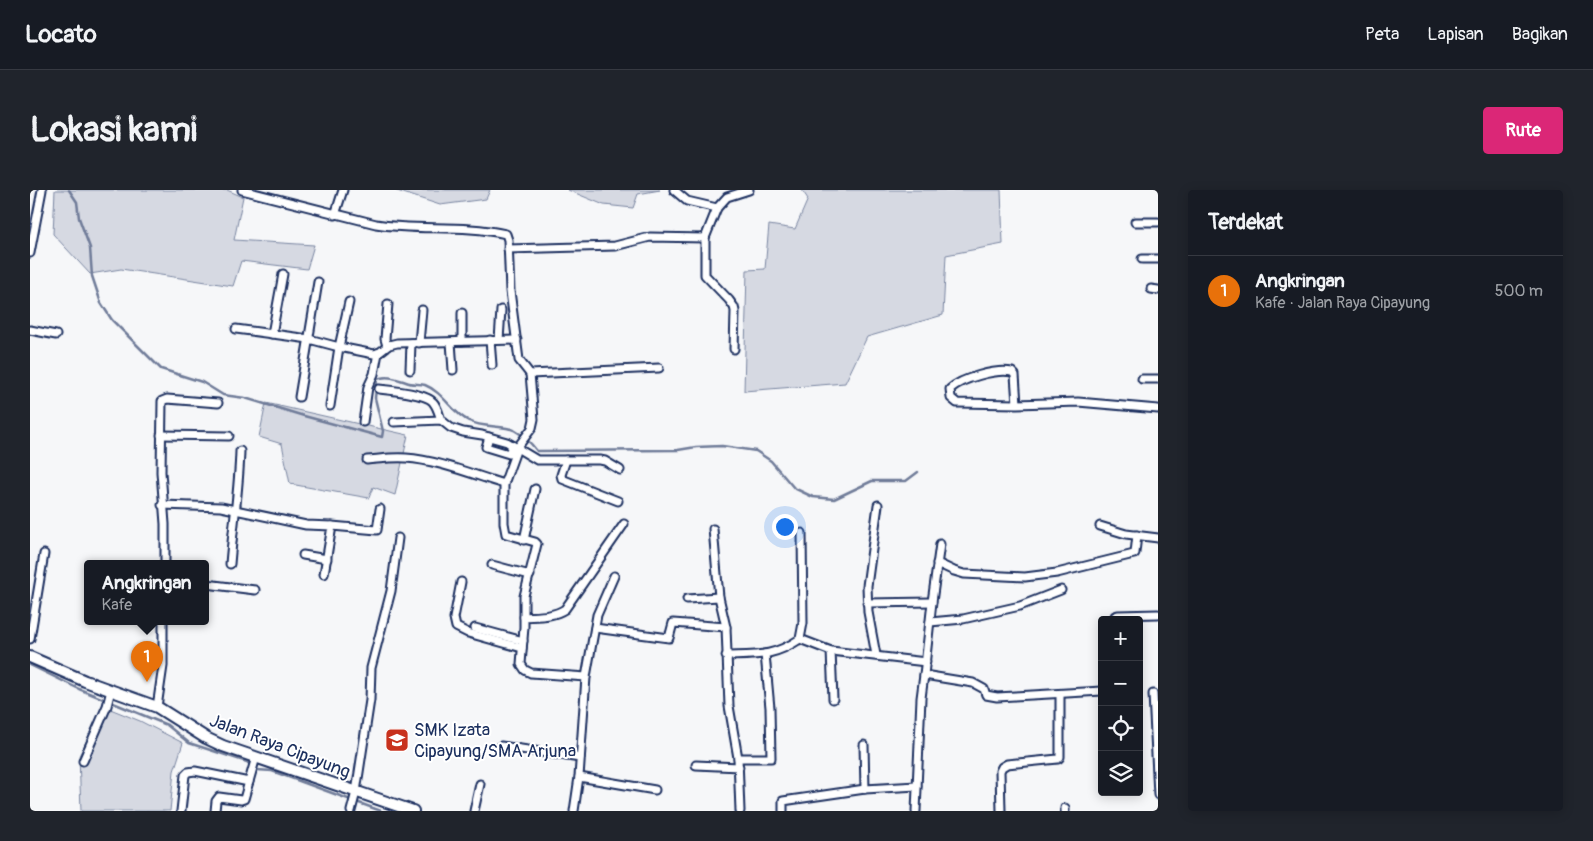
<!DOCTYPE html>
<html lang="id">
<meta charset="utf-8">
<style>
:root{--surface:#171b24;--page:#20242c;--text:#f1f3f6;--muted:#9ea1a6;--line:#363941;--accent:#db2777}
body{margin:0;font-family:Pangolin,sans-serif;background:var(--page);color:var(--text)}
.controls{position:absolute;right:15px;bottom:15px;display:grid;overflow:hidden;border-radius:5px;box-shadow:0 2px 12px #0003}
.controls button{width:45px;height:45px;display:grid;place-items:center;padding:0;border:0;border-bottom:1px solid var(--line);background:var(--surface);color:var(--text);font:25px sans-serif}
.you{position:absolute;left:754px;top:336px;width:18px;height:18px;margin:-12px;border:4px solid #fff;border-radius:50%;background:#1a73e8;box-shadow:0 0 0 8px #1a73e833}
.badge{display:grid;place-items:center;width:32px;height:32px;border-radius:50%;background:var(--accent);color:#fff;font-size:16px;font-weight:700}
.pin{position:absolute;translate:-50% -41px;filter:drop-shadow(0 1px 2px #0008)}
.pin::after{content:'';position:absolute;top:26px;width:18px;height:15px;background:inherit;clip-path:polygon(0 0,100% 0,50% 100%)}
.popup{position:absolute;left:54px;top:370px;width:125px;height:65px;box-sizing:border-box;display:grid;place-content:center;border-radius:5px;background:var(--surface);filter:drop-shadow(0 1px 4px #0005);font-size:16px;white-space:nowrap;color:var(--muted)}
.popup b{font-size:19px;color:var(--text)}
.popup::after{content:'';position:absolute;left:50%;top:100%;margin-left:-10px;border:10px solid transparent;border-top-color:var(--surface)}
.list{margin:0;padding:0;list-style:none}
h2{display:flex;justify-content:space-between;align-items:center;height:65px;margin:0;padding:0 20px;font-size:21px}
h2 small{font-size:16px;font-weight:400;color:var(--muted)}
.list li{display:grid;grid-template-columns:32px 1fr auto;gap:15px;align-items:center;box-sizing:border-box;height:70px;padding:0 20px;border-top:1px solid var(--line)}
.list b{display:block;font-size:19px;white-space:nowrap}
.list p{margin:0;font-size:16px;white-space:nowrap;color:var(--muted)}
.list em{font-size:16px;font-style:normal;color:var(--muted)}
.icon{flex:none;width:28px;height:28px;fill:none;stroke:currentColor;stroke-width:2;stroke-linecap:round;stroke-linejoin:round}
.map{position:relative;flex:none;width:1128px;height:621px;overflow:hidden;border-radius:5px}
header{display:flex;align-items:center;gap:30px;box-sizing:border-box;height:70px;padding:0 25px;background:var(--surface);border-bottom:1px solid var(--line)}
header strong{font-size:24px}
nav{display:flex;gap:28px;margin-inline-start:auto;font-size:18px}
.intro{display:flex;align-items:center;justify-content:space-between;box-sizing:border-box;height:120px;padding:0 30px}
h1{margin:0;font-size:35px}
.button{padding:12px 22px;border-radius:5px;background:var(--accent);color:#fff;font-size:18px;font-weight:700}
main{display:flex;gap:30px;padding:0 30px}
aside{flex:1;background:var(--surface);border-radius:5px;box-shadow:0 2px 12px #0003}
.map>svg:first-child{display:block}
.green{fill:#d6d9e2;stroke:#7884a0}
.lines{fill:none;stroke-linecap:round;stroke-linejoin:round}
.stream{stroke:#707c99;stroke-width:2.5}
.minor-casing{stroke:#1b2f5e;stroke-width:11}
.secondary-casing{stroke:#1b2f5e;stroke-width:14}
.minor{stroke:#fff;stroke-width:7}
.secondary{stroke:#fff;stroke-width:10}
.labels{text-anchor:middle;stroke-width:4;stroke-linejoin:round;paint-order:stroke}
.poi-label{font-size:18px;fill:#1b2f5e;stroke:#fff;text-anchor:start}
.street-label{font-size:18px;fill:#1b2f5e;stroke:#fff}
</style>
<header>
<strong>Locato</strong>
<nav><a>Peta</a><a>Lapisan</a><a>Bagikan</a></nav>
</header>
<div class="intro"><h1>Lokasi kami</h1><a class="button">Rute</a></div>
<main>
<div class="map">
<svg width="1128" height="621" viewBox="0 0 1128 621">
<rect width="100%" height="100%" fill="#f6f7f9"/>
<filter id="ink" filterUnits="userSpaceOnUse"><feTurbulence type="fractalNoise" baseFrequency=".02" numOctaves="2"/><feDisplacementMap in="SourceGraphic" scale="10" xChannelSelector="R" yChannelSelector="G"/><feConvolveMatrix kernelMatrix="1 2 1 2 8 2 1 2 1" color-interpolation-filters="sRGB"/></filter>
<g filter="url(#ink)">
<g class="green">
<path d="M 25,0 L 197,0 L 213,7 L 204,50 L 284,55 L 277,79 L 211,71 L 203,96 L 91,79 L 60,84 L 23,44 Z"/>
<path d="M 364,0 L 460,0 L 456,9 L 410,15 Z"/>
<path d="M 538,0 L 630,0 L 608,4 L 603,18 L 574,15 Z"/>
<path d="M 772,0 L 971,0 L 973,54 L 916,65 L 913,125 L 837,147 L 815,193 L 714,201 L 717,80 L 735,79 L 739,35 L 765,39 L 778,9 Z"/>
<path d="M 236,213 L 378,245 L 365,305 L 343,297 L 339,308 L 260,294 L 252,254 L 229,247 Z"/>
<path d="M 73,516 L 110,531 L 153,553 L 144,581 L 140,621 L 51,621 L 49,566 Z"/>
</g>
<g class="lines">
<g class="stream">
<path d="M 39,0 L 47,12 L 49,28 L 60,58 L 62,86 L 71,113 L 82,130 L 131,179 L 172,192 L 193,205 L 215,208 L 274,226 L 352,247 L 353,241 L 345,208 L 347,189 C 358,185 366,189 376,192 C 383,195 390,193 395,195 C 413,202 422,223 439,231 C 452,238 473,235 484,240 C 493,245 501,253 507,261 L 648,260 L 666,257 L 692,256 L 726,261 L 741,271 L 764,298 L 783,307 L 804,309 L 842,291 L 876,291 L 888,282"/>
<path d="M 0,475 L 49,499 L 137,535 L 159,553 L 217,572 L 227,580 L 242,581 L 351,621"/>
</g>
<g class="minor-casing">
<g id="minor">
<path d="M 212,0 L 346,34 C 388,41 433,34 476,44 L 478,50 L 480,101 L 489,170 L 500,184 L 504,229 L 502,238 L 487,258 L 474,294 L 474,333 L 476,344 L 505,352 L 507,354 L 494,406 L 494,437 L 491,474 L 495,480 L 501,483 L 556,487"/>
<path d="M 644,0 L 657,11 L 687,18"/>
<path d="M 305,25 L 313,0"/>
<path d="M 1105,32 L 1128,32"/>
<path d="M 478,59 L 585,56 L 620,47 L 675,48"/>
<path d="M 0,63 L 12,0"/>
<path d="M 1112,69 L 1128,69"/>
<path d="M 1121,99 L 1128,100"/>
<path d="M 206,139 L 279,149 L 309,157 L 344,164 L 350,162 L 359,155 L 367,153 L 487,150"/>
<path d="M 0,140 L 26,145"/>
<path d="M 242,144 L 253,84"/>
<path d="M 460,150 L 462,175"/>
<path d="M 469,150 L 471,120"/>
<path d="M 432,151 L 432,123"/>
<path d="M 421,152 L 423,180"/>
<path d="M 389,153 L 392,120"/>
<path d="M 357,156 L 355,149 L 358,114"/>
<path d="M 704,159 L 705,121 L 704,117 L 699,110 L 675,85 L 675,48 L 687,18 L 697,7 L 719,0"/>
<path d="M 380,180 L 381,153"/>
<path d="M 500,184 L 629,178"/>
<path d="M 1112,189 L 1128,189"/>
<path d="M 349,199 C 360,200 397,204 403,212 C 407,216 409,224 411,230"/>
<path d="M 269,207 L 288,92"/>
<path d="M 987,214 L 985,185 L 982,182 C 966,179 932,188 920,199 L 921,208 L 927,213 L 987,214 L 1048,212 L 1128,219"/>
<path d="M 300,216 L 309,157 L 319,112"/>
<path d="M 333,232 L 338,197 L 344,184 L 348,163"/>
<path d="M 364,232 L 411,230 L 421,238 L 433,242 L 452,245 L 477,252 L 507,270 L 570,270 L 575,271 L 590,280"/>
<path d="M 131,245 L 199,246"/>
<path d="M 459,247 L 456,257 L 479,264 L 482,255"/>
<path d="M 337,270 C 350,269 363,267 376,268 C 407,270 444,285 474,294"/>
<path d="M 536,270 L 531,285 L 532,289 L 588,311"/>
<path d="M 132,315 L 191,317 L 276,335 L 302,336 L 294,384"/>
<path d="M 302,336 L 347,340 L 350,319"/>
<path d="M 1070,336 L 1096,344 L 1128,348"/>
<path d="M 683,339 L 689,407 L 696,437 L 699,516 L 708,568 L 710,621"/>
<path d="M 494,350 L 505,299"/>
<path d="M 273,365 L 297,369"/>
<path d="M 135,373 L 135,334 L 131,282 L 132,211 L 137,209 L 188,213"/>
<path d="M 907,373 L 924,381 L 934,384 L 995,387 L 1027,383 L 1104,364 L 1105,363 L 1107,345"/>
<path d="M 200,374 C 203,336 209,299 210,261"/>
<path d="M 462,375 L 500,385"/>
<path d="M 431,392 L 424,428 L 426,437 L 438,443 L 492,458"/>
<path d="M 176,394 L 225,400"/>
<path d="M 657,409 L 689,407"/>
<path d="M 837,413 L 902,412"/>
<path d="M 494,427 C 508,426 523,427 535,419 L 594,334"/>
<path d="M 1085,430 L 1085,426 L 1088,425 L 1128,424"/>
<path d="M 900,432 L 933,429 L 990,416 L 1031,400"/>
<path d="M 445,438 L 493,451"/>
<path d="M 565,438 L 639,448 L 643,433 L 696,437"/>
<path d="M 0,449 L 14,364"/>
<path d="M 770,449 L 801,461 L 896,472"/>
<path d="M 801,461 L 803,509"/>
<path d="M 846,465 L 838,422 L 837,396 L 848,315"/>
<path d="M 696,466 C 727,465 743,467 770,449 L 773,433 L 772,343"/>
<path d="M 894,485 L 902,412 L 910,354"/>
<path d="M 1123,504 L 1128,605"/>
<path d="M 127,517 L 133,476 L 133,431"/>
<path d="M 834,555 L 835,599"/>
<path d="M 471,556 L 550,568"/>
<path d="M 708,568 L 741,568 L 740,518 L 735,464"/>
<path d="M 53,571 L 77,516 L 81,500"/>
<path d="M 666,575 L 709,577"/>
<path d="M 549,587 L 625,600"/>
<path d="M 1035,618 L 1035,621"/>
<path d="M 151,621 L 155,585 L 158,582 L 165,581 L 219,592"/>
<path d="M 185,621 L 186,611 L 189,607 L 211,610 L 214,609 L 226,567"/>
<path d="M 321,621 L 326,602 L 340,510 L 341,478 L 361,401 L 368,348"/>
<path d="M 444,621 L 450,594"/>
<path d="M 544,621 L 549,587 L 556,487 L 567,425 L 584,386"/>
<path d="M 753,621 L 753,611 L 835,599 L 887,596"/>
<path d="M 886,621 L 891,508 L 894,485 L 943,493 L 954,499 L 956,505 L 967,507 L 1072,501"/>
<path d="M 971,621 L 970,581 L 972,577 L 977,574 L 1028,569 L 1030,567 L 1030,504"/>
</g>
</g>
<g class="secondary-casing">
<path id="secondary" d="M 0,467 L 55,491 L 127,517 L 176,548 L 193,556 L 383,621"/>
</g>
<use href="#minor" class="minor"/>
<use href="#secondary" class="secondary"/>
</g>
</g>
<defs>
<g id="school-square" transform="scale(1.25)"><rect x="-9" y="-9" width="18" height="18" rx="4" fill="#c8321e" stroke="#fff"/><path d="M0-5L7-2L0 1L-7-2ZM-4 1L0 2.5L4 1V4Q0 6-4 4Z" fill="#fff"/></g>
</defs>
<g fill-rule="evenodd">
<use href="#school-square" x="367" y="550"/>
</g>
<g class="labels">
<g class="poi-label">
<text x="384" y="546">SMK Izata<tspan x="384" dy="21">Cipayung/SMA Arjuna</tspan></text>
</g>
<g class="street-label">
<text transform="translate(250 556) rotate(21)" y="6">Jalan Raya Cipayung</text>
</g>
</g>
</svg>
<div class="controls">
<button>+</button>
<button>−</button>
<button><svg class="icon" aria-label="locate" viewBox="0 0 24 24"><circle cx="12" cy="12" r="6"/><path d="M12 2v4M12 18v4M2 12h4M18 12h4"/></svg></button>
<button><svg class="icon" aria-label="layers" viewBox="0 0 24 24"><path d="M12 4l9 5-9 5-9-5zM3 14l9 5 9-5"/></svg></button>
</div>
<div class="you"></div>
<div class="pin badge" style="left:117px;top:492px;background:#e8710a">1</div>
<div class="popup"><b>Angkringan</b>Kafe</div>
</div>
<aside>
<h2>Terdekat<small></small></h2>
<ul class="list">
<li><span class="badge" style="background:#e8710a">1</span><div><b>Angkringan</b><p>Kafe · Jalan Raya Cipayung</p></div><em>500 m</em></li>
</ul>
</aside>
</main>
